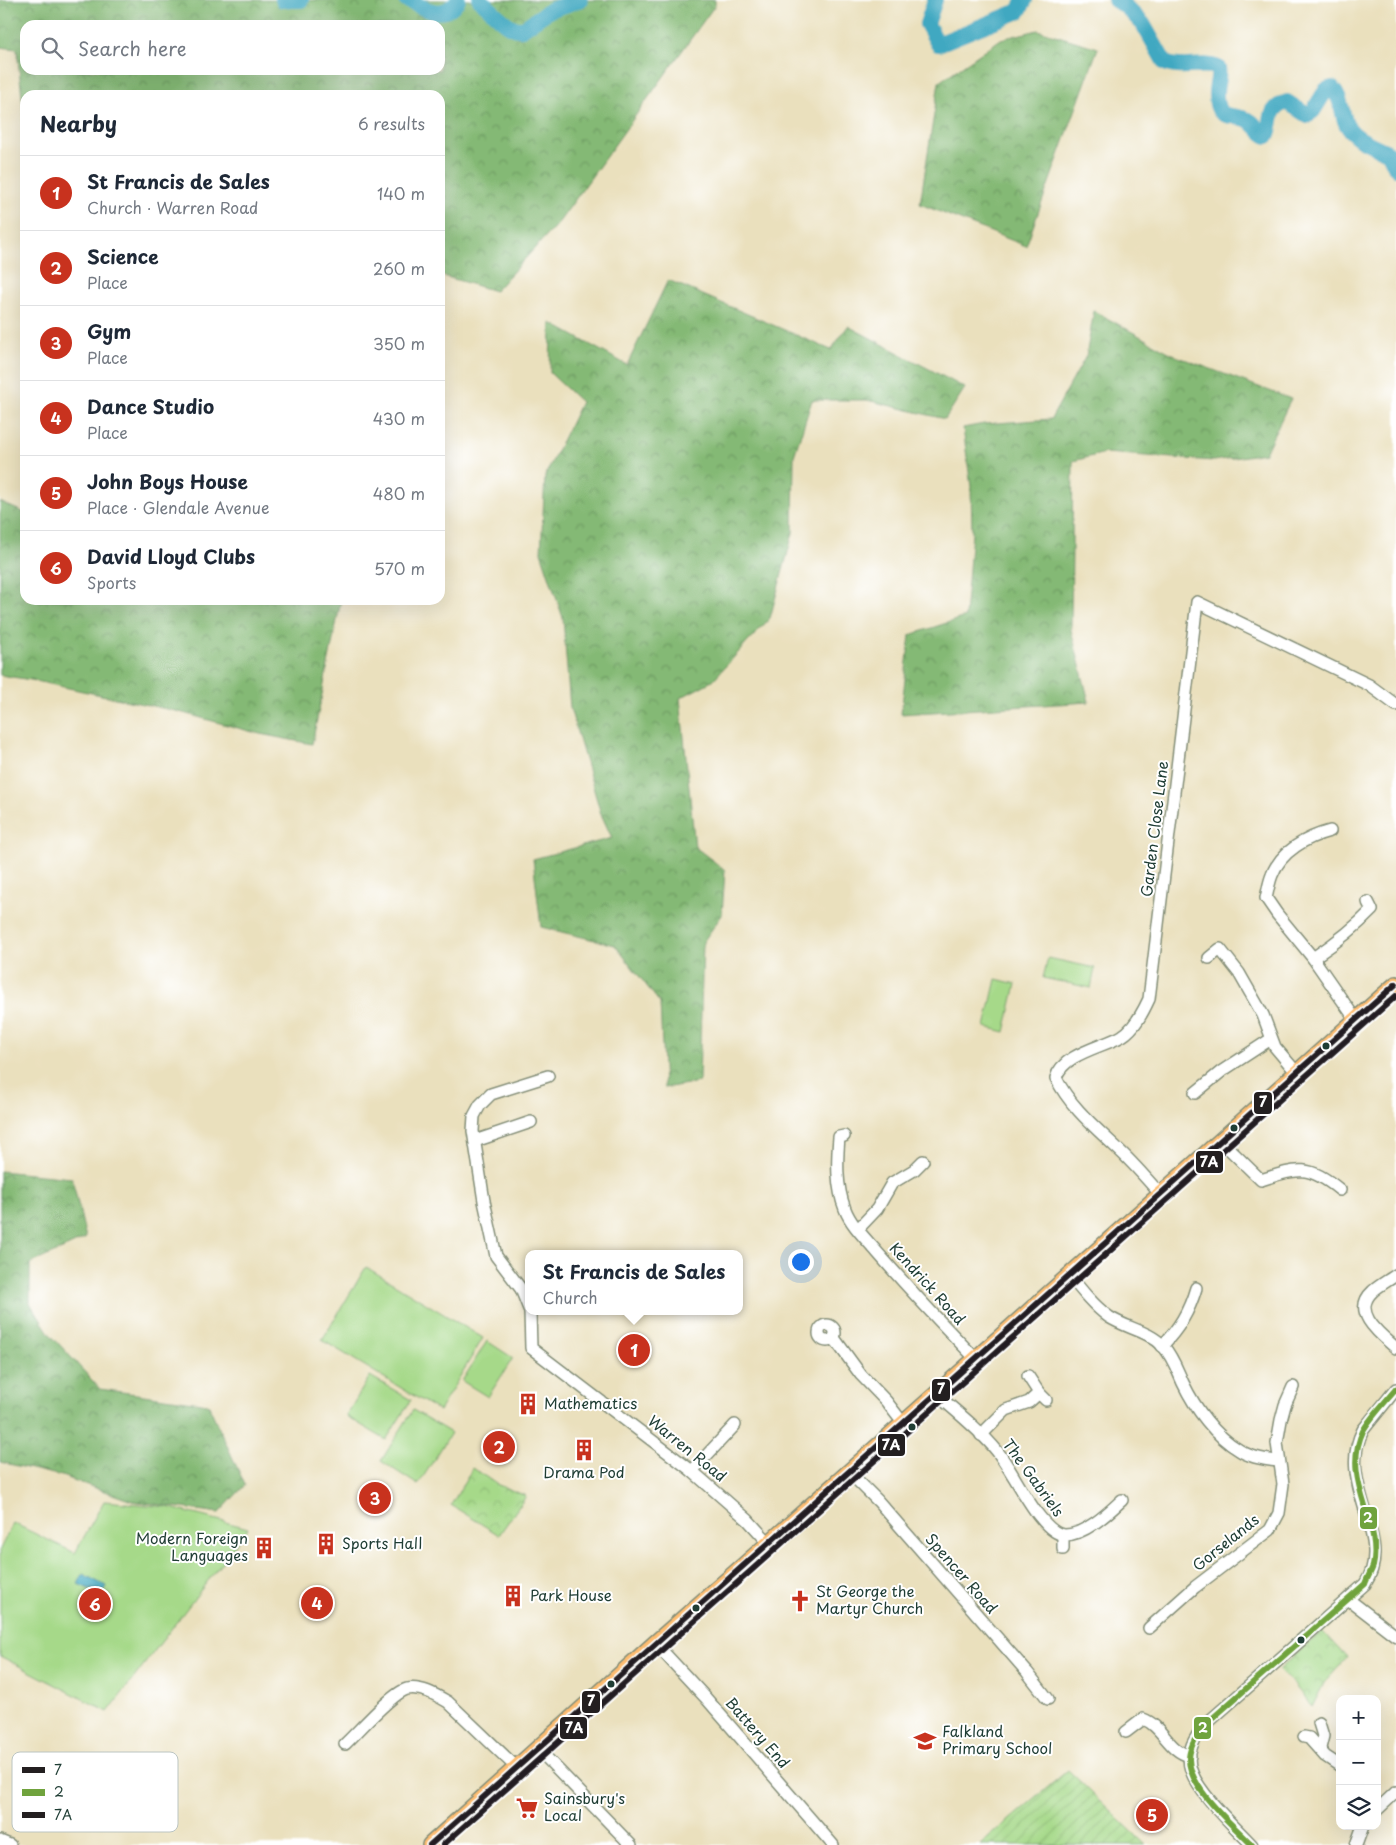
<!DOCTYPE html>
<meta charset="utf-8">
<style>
:root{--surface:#fff;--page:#f2f2f3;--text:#1f2937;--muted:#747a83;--line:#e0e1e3;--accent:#c8321e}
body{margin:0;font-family:"Playpen Sans",sans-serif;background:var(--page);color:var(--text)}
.controls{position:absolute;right:15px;bottom:15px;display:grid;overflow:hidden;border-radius:10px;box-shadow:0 5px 20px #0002}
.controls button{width:45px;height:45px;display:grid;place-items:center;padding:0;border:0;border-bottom:1px solid var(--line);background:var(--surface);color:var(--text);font:25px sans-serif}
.you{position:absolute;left:800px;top:1261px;width:18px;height:18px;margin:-12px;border:4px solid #fff;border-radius:50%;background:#1a73e8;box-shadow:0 0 0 8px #1a73e833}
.badge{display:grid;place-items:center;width:32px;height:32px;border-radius:50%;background:var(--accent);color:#fff;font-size:16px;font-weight:700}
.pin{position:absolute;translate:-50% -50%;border:2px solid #fff;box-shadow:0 1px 5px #0006}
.popup{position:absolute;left:525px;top:1250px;width:218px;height:65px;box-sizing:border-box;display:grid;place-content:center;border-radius:10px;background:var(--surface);filter:drop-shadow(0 1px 4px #0005);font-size:16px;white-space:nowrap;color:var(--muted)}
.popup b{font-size:19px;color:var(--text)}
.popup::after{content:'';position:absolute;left:50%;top:100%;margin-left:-10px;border:10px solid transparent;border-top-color:var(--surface)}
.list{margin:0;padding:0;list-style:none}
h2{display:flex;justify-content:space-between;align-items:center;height:65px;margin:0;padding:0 20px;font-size:21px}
h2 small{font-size:16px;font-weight:400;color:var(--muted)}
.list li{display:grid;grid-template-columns:32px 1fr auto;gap:15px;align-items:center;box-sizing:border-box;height:75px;padding:0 20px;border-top:1px solid var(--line)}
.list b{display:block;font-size:19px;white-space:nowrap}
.list p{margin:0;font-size:16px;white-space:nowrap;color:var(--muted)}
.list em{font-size:16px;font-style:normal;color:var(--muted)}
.icon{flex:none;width:28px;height:28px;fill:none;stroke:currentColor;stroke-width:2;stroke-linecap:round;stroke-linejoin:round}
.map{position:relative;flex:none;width:1396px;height:1845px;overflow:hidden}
.search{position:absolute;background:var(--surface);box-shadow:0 5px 20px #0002;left:20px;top:20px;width:425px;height:55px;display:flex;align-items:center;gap:12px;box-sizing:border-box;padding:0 18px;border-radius:15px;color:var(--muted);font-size:19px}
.panel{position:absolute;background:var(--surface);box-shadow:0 5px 20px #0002;left:20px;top:90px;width:425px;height:515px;border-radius:15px}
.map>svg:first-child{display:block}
.forest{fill:url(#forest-crowns);stroke:#527b54;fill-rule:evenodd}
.park{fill:url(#park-crowns);stroke:#628b5e}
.garden{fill:url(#garden-furrows);stroke:#628b5e}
.pitch{fill:#a6d989;stroke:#628b5e}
.water{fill:url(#water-ripples);stroke:#30727a}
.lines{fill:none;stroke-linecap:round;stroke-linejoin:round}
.river{stroke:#41a8c1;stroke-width:16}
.minor-casing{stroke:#848e78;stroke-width:14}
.major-casing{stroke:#848e78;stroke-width:18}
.minor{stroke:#fff;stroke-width:11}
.major{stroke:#febc70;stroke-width:15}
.bus-1-casing{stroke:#fff;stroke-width:10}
.bus-2-casing{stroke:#fff;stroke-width:10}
.bus-3-casing{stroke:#fff;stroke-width:10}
.bus-1{stroke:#231f20;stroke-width:6}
.bus-2{stroke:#70a33d;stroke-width:6}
.bus-3{stroke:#231f20;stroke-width:6}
.bus-dot{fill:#1f3d34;stroke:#fff;stroke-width:2}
.labels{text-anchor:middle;stroke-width:4;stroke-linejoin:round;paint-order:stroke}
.street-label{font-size:15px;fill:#1f3d34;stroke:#fff}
.poi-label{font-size:15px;fill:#1f3d34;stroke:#fff;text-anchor:start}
.key{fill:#fff;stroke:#bcc5c2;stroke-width:1}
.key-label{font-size:14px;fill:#1f3d34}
.line-badge{stroke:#fff;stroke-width:2}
.badge-label{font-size:14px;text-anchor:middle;font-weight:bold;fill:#fff}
</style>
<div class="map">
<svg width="1396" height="1845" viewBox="0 0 1396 1845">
<defs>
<pattern id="forest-crowns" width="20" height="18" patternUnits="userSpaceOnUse" patternTransform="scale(1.25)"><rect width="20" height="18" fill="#84b975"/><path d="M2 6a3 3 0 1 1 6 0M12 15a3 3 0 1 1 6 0" fill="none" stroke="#6b9861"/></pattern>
<pattern id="park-crowns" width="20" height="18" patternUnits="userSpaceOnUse" patternTransform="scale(1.25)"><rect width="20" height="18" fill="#a6d989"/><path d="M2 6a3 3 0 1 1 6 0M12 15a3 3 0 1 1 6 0" fill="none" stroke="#8ebb77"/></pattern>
<pattern id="garden-furrows" width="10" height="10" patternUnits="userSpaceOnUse" patternTransform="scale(1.25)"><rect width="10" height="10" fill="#a6d989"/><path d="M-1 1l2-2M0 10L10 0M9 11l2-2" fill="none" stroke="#8ebb77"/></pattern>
<pattern id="water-ripples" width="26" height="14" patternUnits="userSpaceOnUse" patternTransform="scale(1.25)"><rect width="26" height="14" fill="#41a8c1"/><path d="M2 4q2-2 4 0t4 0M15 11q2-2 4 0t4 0" fill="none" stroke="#368a9e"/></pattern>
</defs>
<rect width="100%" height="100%" fill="#fff"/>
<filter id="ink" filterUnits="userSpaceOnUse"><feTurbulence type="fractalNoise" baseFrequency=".02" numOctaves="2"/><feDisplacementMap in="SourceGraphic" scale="10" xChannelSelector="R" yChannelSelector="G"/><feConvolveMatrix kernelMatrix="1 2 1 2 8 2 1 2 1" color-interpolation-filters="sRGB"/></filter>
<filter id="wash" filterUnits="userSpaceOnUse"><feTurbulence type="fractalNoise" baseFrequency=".0096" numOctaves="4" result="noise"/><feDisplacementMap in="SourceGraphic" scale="20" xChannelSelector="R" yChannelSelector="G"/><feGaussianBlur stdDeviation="1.12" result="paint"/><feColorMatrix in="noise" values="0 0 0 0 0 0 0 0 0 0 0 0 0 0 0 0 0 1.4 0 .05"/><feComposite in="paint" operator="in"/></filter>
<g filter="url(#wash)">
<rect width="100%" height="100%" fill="#eae0bd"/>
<g class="forest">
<path d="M 0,0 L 715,0 L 715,5 L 559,222 L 495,291 L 440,275 L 440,95 L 25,95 L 25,126 L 17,49 L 0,47 ZM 25,25 L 440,25 L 440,70 L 25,70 Z"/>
<path d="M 1038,30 L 1098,48 L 1026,246 L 920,204 L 939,82 L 1001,39 Z"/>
<path d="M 668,280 L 831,350 L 848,326 L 965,388 L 945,419 L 867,400 L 812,400 L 794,456 L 793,533 L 770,618 L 712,681 L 680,698 L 695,847 L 725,870 L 722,915 L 703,942 L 699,1082 L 664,1088 L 660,1003 L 615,945 L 541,927 L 533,859 L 612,838 L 601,814 L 570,708 L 563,618 L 541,552 L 545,476 L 581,402 L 550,373 L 551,323 L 627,365 Z"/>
<path d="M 1094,311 L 1176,356 L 1291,399 L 1265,453 L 1214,461 L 1105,453 L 1073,461 L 1071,630 L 1089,702 L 901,714 L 910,635 L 965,617 L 972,533 L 971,487 L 963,428 L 984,424 L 1051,419 L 1086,356 Z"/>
<path d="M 0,502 L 25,513 L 25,600 L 341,600 L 312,744 L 260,734 L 176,711 L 31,680 L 0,675 Z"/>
<path d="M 0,1171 L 72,1178 L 86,1238 L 30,1264 L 30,1303 L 49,1333 L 100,1389 L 208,1404 L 245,1485 L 219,1513 L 132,1501 L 62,1476 L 0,1462 Z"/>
</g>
<g class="park">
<path d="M 473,1468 L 496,1484 L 526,1496 L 499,1535 L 451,1505 Z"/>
<path d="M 1322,1631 L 1347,1658 L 1324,1683 L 1312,1707 L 1291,1681 L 1279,1670 Z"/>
</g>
<path class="garden" d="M 1068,1770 L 1146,1845 L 980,1845 Z"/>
<g class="pitch">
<path d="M 1048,958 L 1095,968 L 1091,988 L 1043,978 Z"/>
<path d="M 996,979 L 1016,984 L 1005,1032 L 985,1027 Z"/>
<path d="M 366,1267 L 483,1338 L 439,1411 L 322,1340 Z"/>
<path d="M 487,1341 L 513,1358 L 488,1397 L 462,1381 Z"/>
<path d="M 370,1376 L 411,1400 L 386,1440 L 346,1416 Z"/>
<path d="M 413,1410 L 451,1433 L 418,1485 L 381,1461 Z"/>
<path d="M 104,1501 L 167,1507 L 248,1528 L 108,1712 L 0,1656 L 0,1549 L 13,1523 L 75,1553 Z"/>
</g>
<path class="water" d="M 83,1574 L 106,1586 L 102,1595 L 78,1584 Z"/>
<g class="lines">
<g class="river">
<path d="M 283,0 L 301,0"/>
<path d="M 406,0 C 426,8 442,22 458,0"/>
<path d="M 480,0 C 491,8 509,32 522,29 L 550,10 L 580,0"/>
<path d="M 935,0 L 927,24 L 938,44 L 1019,11 L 1025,0"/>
<path d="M 1115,0 L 1126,7 L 1143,24 L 1165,63 C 1182,71 1206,61 1218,68 C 1220,77 1216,84 1216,92 C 1215,125 1234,111 1250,121 C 1256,125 1260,133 1267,136 C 1274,122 1266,109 1287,102 L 1307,115 L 1313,111 L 1326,90 L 1332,88 C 1341,98 1341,108 1345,121 C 1351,139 1374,145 1389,153 L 1396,168"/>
</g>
</g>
</g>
<g filter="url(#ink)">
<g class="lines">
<g class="minor-casing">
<g id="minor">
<path d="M 1330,831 C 1307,837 1281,851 1272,875 C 1269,882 1268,890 1266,898 L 1277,914 L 1313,958 L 1356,1020"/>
<path d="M 1209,958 L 1220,949 L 1239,973 L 1263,1015 L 1275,1047 L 1297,1073"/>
<path d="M 1313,958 C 1334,944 1354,929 1372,910 L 1368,902"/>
<path d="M 1195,1093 L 1222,1071 L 1271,1039"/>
<path d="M 844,1136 L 839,1137 C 837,1161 836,1186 845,1209 C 851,1225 866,1239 877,1252 C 909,1289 942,1324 976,1359"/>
<path d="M 475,1141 L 531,1122"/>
<path d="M 1221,1141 L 1261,1180 C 1298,1168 1308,1164 1340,1190"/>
<path d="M 1161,1195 C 1147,1179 1134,1164 1119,1150 C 1096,1128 1070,1107 1056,1078 C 1062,1054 1103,1047 1122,1036 C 1135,1028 1143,1012 1149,999 L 1197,602 L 1369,685 L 1396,705"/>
<path d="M 858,1229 L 877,1209 L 892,1183 L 914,1170 L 923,1161"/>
<path d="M 1396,1275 C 1389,1280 1380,1285 1373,1291 C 1350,1312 1381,1335 1396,1348"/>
<path d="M 1070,1276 C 1082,1291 1094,1306 1109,1317 C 1126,1328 1149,1331 1163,1346 C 1173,1357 1177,1370 1183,1383 C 1195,1408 1215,1436 1239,1450 C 1249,1457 1267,1460 1279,1461"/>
<path d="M 529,1309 L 521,1289 L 496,1256 L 484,1201 L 473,1131 L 474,1116 L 480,1105 L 491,1094 L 548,1076"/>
<path d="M 530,1311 L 531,1348 L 692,1471 L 748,1520 L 769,1543"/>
<circle cx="827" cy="1333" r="8"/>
<path d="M 834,1338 L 861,1375 L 886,1401 L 903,1423"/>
<path d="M 1162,1346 C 1179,1328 1189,1312 1196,1288"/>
<path d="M 1028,1376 L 1039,1393 L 1046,1400"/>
<path d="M 936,1394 C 957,1412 980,1430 997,1451 C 1013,1470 1041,1535 1065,1535 C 1085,1535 1108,1513 1122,1500"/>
<path d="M 981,1435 L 1006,1410 L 1029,1402 L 1039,1393"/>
<path d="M 692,1471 L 735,1425"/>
<path d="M 849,1472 L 878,1501 L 1027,1672 L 1048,1699"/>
<path d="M 1063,1549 L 1063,1535"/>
<path d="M 1348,1599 L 1396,1636"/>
<path d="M 1149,1628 L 1195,1587 L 1270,1530 L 1279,1513 L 1283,1484 L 1277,1443 L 1281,1420 L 1285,1405 L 1293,1387"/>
<path d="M 655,1643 L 705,1697 L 833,1845"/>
<path d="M 1319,1723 L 1323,1736 L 1320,1748"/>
<path d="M 1126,1732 L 1143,1719 C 1163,1726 1168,1751 1190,1756"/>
<path d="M 1304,1737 L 1309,1738 L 1325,1756 L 1340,1766"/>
<path d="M 345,1744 C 358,1732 392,1693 407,1689 C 421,1686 436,1695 448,1702 L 517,1768"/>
<path d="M 538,1749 L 631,1845"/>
<path d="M 1377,1810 L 1396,1792"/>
<path d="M 0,1841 L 10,1845"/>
<path d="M 1252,1845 C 1235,1827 1198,1793 1191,1770 C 1185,1752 1195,1737 1206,1724 L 1365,1584 C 1396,1538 1335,1484 1363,1430 L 1396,1389"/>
<path d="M 1356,1845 L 1363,1826"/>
</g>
</g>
<g class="major-casing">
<path id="major" d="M 430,1845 L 655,1643 L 769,1543 L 1396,984"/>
</g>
<use href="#minor" class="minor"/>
<use href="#major" class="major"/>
<g class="bus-1-casing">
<path id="bus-1" d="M 430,1845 L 1396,984"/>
</g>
<g class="bus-2-casing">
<path id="bus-2" d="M 1252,1845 C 1233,1825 1188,1788 1189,1758 C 1190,1745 1198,1734 1206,1724 L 1365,1584 C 1367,1578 1371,1572 1373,1566 C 1383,1522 1340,1480 1363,1431 C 1369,1419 1387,1400 1396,1389"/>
</g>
<g class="bus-3-casing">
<path id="bus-3" d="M 443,1845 L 1396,996"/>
</g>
<use href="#bus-1" class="bus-1"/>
<use href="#bus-2" class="bus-2"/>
<use href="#bus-3" class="bus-3"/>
</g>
</g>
<defs>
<g id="building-bare" transform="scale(1.725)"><path d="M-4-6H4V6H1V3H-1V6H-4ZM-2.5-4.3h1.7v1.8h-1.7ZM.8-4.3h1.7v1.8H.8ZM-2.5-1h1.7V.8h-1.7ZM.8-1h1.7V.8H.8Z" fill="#c8321e" stroke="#fff" stroke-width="2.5" paint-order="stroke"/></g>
<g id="church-bare" transform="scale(1.725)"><path d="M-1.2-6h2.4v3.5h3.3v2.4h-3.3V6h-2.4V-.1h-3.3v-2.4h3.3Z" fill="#c8321e" stroke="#fff" stroke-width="2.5" paint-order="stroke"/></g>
<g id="school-bare" transform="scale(1.725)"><path d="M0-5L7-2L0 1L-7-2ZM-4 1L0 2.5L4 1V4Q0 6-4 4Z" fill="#c8321e" stroke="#fff" stroke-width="2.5" paint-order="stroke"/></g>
<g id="supermarket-bare" transform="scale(1.725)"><path d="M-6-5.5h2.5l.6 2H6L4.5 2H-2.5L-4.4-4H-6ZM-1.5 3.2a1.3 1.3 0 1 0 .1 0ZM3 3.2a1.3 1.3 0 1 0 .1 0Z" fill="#c8321e" stroke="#fff" stroke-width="2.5" paint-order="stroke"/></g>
</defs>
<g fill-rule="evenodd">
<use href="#building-bare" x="528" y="1404"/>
<use href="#building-bare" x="584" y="1450"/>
<use href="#building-bare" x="326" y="1544"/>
<use href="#building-bare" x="264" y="1548"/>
<use href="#building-bare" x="513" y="1596"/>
<use href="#church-bare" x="800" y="1601"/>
<use href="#school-bare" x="925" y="1741"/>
<use href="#supermarket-bare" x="527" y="1808"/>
</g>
<g class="bus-dot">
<circle cx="1326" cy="1046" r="4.5"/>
<circle cx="1234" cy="1128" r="4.5"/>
<circle cx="912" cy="1427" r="4.5"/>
<circle cx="696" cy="1608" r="4.5"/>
<circle cx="1301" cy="1640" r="4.5"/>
<circle cx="611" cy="1684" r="4.5"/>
</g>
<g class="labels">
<g class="street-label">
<text transform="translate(1155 829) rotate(-83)" y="5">Garden Close Lane</text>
<text transform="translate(927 1284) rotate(48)" y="5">Kendrick Road</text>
<text transform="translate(687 1449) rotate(39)" y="5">Warren Road</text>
<text transform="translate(1033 1478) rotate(54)" y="5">The Gabriels</text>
<text transform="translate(1226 1543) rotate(-39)" y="5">Gorselands</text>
<text transform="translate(961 1574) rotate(49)" y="5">Spencer Road</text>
<text transform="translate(757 1733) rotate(49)" y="5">Battery End</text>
</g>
<g class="poi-label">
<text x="544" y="1409">Mathematics</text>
<text x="584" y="1478" text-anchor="middle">Drama Pod</text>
<text x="248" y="1544" text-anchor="end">Modern Foreign<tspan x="248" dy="17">Languages</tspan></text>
<text x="342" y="1549">Sports Hall</text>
<text x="816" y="1597">St George the<tspan x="816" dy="17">Martyr Church</tspan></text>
<text x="530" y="1601">Park House</text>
<text x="942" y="1737">Falkland<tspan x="942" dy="17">Primary School</tspan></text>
<text x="544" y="1804">Sainsbury's<tspan x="544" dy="17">Local</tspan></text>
</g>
</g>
<rect x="12" y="1752" width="166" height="80" rx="8" class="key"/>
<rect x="22" y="1767" width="23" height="6" fill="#231f20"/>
<rect x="22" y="1789" width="23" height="7" fill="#70a33d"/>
<rect x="22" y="1812" width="23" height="6" fill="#231f20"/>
<g class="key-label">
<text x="54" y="1775">7</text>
<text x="54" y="1797">2</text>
<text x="54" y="1820">7A</text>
</g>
<g class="line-badge">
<rect x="1253" y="1091" width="20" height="24" rx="5" fill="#231f20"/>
<rect x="1195" y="1150" width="29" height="24" rx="5" fill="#231f20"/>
<rect x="931" y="1378" width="20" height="24" rx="5" fill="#231f20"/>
<rect x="877" y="1433" width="29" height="24" rx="5" fill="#231f20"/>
<rect x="1359" y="1506" width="19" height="24" rx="5" fill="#70a33d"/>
<rect x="581" y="1690" width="20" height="24" rx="5" fill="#231f20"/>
<rect x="1193" y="1716" width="19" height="24" rx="5" fill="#70a33d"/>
<rect x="559" y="1716" width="29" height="24" rx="5" fill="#231f20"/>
</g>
<g class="badge-label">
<text x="1263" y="1107">7</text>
<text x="1209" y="1167">7A</text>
<text x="941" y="1394">7</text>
<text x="891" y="1450">7A</text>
<text x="1368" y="1523">2</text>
<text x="591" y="1706">7</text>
<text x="1203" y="1733">2</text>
<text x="574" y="1733">7A</text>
</g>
</svg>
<div class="controls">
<button>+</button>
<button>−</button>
<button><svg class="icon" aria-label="layers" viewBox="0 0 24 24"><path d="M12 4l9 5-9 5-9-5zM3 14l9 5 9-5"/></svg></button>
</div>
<div class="you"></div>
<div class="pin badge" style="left:634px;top:1350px">1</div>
<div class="popup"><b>St Francis de Sales</b>Church</div>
<div class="pin badge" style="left:499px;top:1447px">2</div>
<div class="pin badge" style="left:375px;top:1498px">3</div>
<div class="pin badge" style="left:317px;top:1603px">4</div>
<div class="pin badge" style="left:1152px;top:1815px">5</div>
<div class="pin badge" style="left:95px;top:1604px">6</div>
<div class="search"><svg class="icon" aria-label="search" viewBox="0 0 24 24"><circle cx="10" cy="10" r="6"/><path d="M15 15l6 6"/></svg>Search here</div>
<section class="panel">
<h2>Nearby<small>6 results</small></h2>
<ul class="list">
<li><span class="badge">1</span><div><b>St Francis de Sales</b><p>Church · Warren Road</p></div><em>140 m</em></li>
<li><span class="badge">2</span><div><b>Science</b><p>Place</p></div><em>260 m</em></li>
<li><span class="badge">3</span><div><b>Gym</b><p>Place</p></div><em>350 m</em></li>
<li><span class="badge">4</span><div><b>Dance Studio</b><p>Place</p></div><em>430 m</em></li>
<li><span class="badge">5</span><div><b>John Boys House</b><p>Place · Glendale Avenue</p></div><em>480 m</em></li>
<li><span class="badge">6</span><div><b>David Lloyd Clubs</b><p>Sports</p></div><em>570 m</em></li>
</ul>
</section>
</div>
